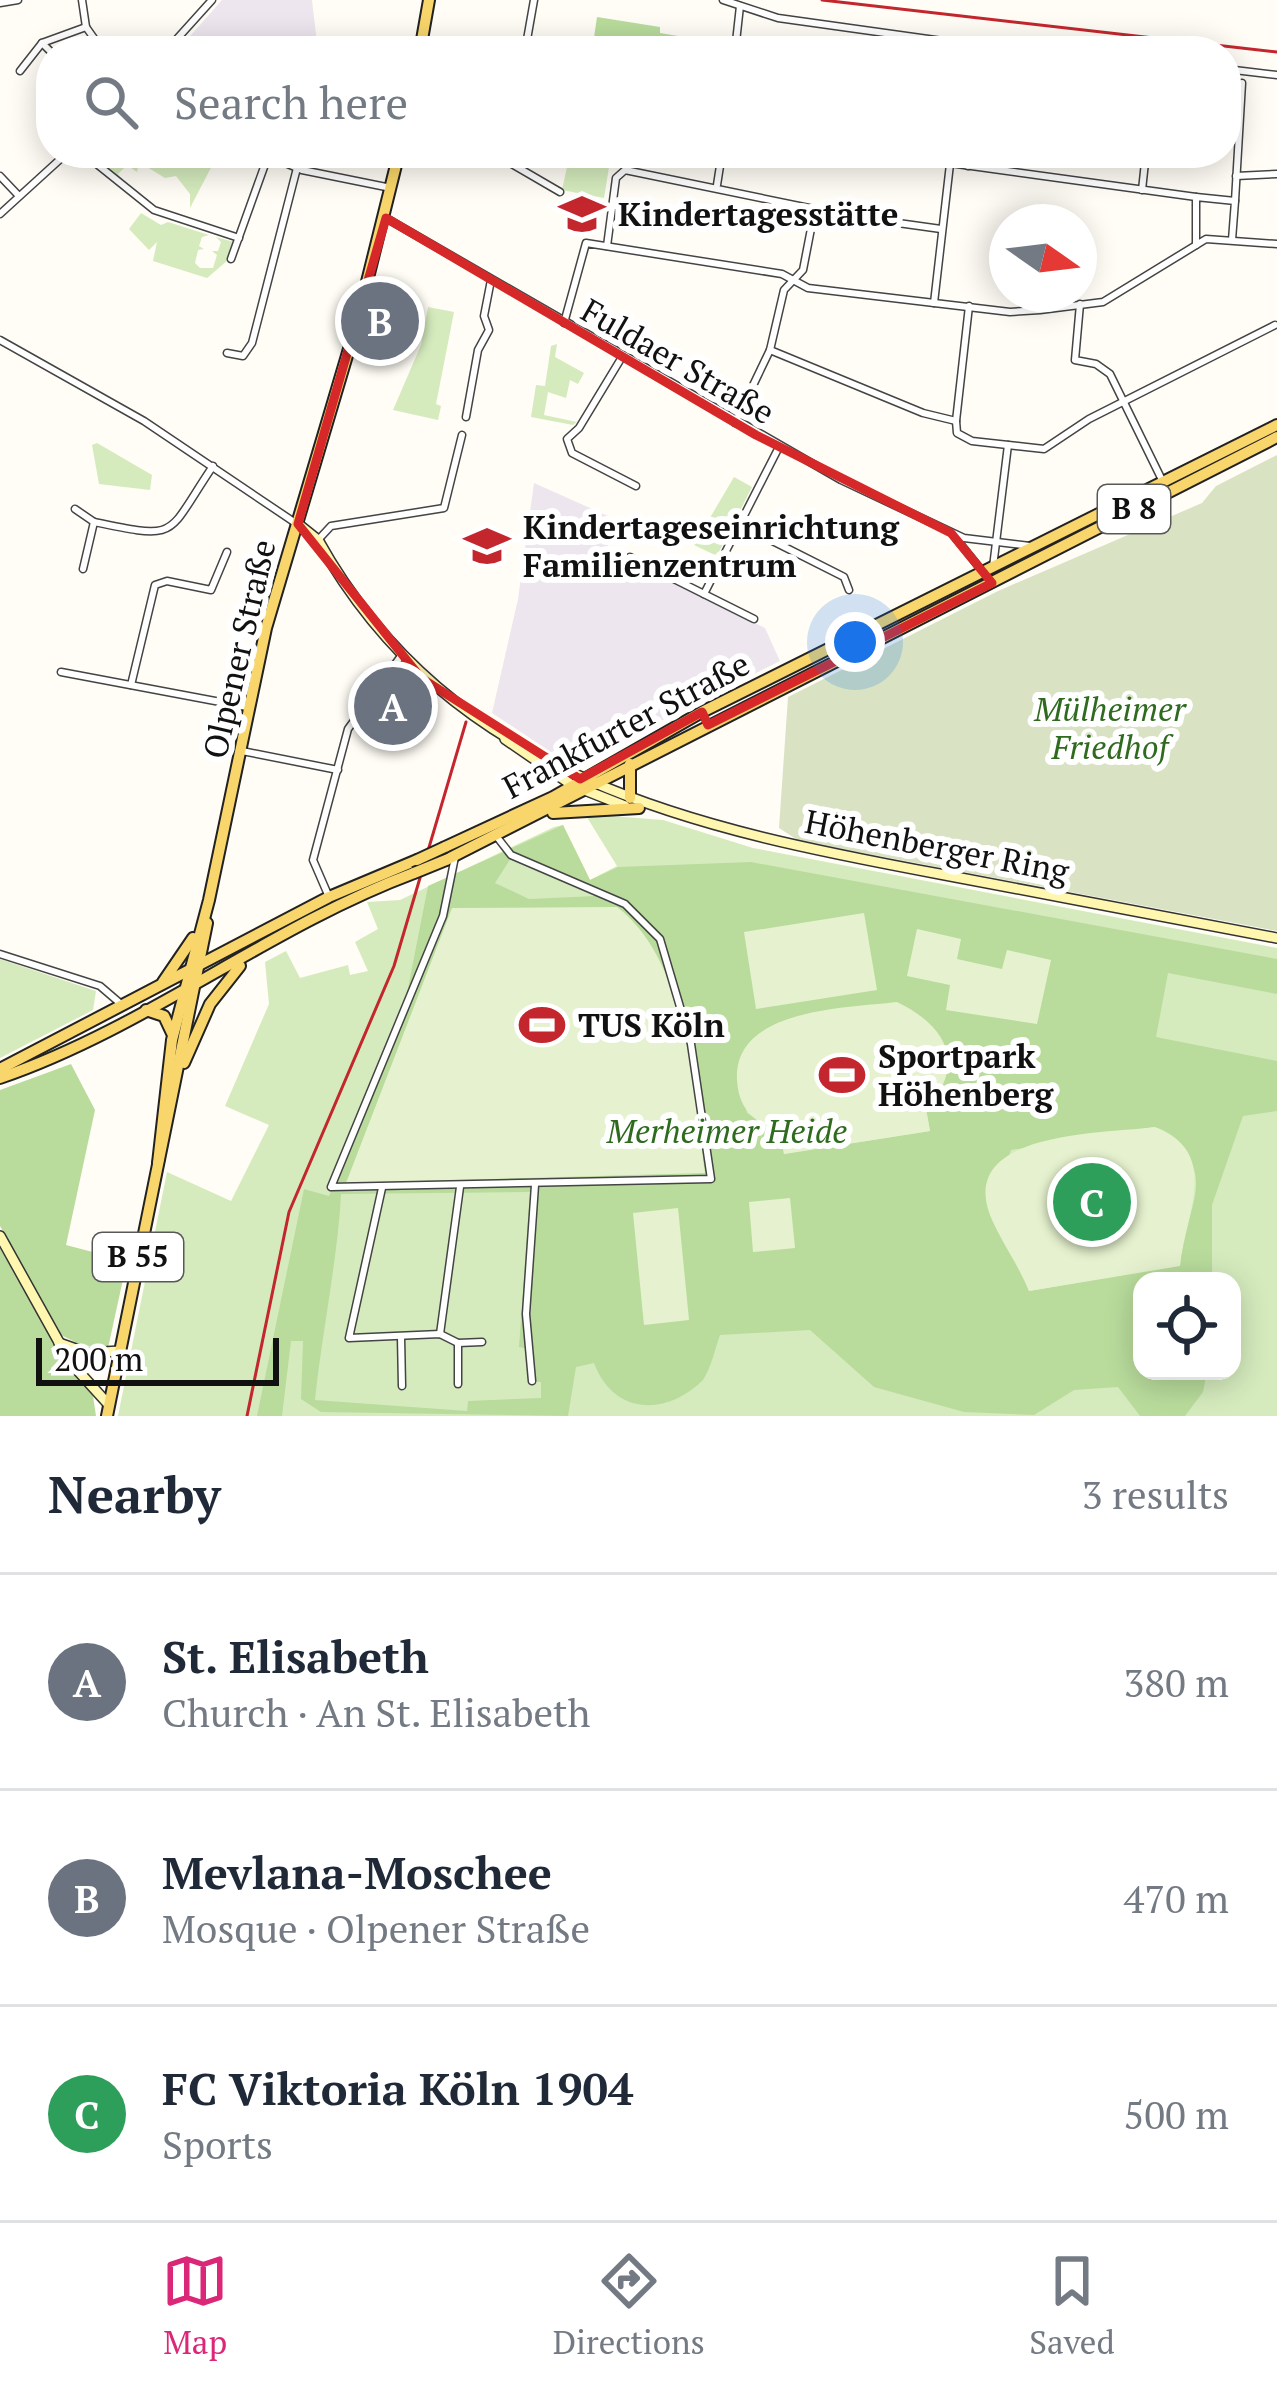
<!DOCTYPE html>
<meta charset="utf-8">
<style>
:root{--surface:#fff;--page:#f2f2f3;--text:#1f2937;--muted:#747a83;--line:#e0e1e3;--accent:#db2777}
body{margin:0;font-family:"PT Serif",serif;background:var(--page);color:var(--text)}
.controls{position:absolute;right:36px;bottom:36px;display:grid;overflow:hidden;border-radius:24px;box-shadow:0 6px 30px #0003}
.controls button{width:108px;height:108px;display:grid;place-items:center;padding:0;border:0;border-bottom:3px solid var(--line);background:var(--surface);color:var(--text);font:60px sans-serif}
.compass{position:absolute;left:989px;top:204px;width:108px;height:108px;border-radius:50%;background:var(--surface);box-shadow:0 6px 30px #0003;rotate:104deg}
.scale{position:absolute;left:36px;bottom:30px;width:243px;box-sizing:border-box;padding-left:12px;border:6px solid #111;border-top:0;font-size:33px;line-height:42px;white-space:nowrap;color:#111;-webkit-text-stroke:9px #fff;paint-order:stroke}
.you{position:absolute;left:855px;top:642px;width:42px;height:42px;margin:-30px;border:9px solid #fff;border-radius:50%;background:#1a73e8;box-shadow:0 0 0 18px #1a73e833}
.badge{display:grid;place-items:center;width:78px;height:78px;border-radius:50%;background:var(--accent);color:#fff;font-size:39px;font-weight:700}
.pin{position:absolute;translate:-50% -50%;border:6px solid #fff;box-shadow:0 3px 12px #0006}
.list{margin:0;padding:0;list-style:none}
h2{display:flex;justify-content:space-between;align-items:center;height:156px;margin:0;padding:0 48px;font-size:51px}
h2 small{font-size:39px;font-weight:400;color:var(--muted)}
.list li{display:grid;grid-template-columns:78px 1fr auto;gap:36px;align-items:center;box-sizing:border-box;height:216px;padding:0 48px;border-top:3px solid var(--line)}
.list b{display:block;font-size:45px;white-space:nowrap}
.list p{margin:0;font-size:39px;white-space:nowrap;color:var(--muted)}
.list em{font-size:39px;font-style:normal;color:var(--muted)}
.icon{flex:none;width:66px;height:66px;fill:none;stroke:currentColor;stroke-width:2;stroke-linecap:round;stroke-linejoin:round}
.map{position:relative;flex:none;width:1277px;height:1416px;overflow:hidden}
.search{position:absolute;background:var(--surface);box-shadow:0 6px 30px #0003;left:36px;right:36px;top:36px;height:132px;display:flex;align-items:center;gap:30px;box-sizing:border-box;padding:0 42px;border-radius:48px;color:var(--muted);font-size:45px}
.sheet{height:804px;background:var(--surface)}
nav{display:flex;justify-content:space-around;align-items:center;box-sizing:border-box;height:168px;border-top:3px solid var(--line);background:var(--surface);font-size:33px;color:var(--muted)}
nav a{display:grid;justify-items:center;gap:6px}
nav .on{color:var(--accent)}
.map>svg:first-child{display:block}
.industrial{fill:#eee6ef}
.green{fill:#d5ebbd;fill-rule:evenodd}
.forest{fill:#b9dc9c;fill-rule:evenodd}
.cemetery{fill:#d9e3c4}
.pitch{fill:#e6f2cf}
.lines{fill:none;stroke-linecap:round;stroke-linejoin:round}
.street-casing{stroke:#444;stroke-width:9}
.secondary-casing{stroke:#333;stroke-width:12}
.primary-casing{stroke:#222;stroke-width:14}
.street{stroke:#fff;stroke-width:6}
.secondary{stroke:#fff6b0;stroke-width:9}
.primary{stroke:#f9d66b;stroke-width:10}
.tram{stroke:#c4262e;stroke-width:3}
.rail{stroke:#c4262e;stroke-width:3}
.primary-bridge-casing{stroke:#222;stroke-width:14;stroke-linecap:butt}
.primary-bridge{stroke:#f9d66b;stroke-width:10}
.marked{fill:none;stroke:#d62828;stroke-width:9;stroke-linejoin:round}
.labels{text-anchor:middle;stroke-width:12;stroke-linejoin:round;paint-order:stroke}
.shield{fill:#fff;stroke:#585858;stroke-width:3}
.shield-label{font-size:30px;font-weight:bold;fill:#111}
.poi-label{font-size:33px;font-weight:bold;fill:#111;stroke:#fff;text-anchor:start}
.street-label{font-size:33px;fill:#111;stroke:#fff}
.park-label{font-size:33px;font-style:italic;fill:#2f6b1f;stroke:#fff}
</style>
<div class="map">
<svg width="1277" height="1416" viewBox="0 0 1277 1416">
<rect width="100%" height="100%" fill="#fffdf5"/>
<g class="industrial">
<path d="M 222,0 L 312,0 L 317,43 L 355,51 L 177,51 Z"/>
<path d="M 534,483 L 617,520 L 607,549 L 765,628 L 780,661 L 572,766 L 492,713 L 518,599 Z"/>
</g>
<g class="green">
<path d="M 108,153 L 200,153 L 197,167 L 206,153 L 216,158 L 190,208 L 190,194 L 176,176 L 165,178 L 139,162 L 137,172 L 127,165 L 118,174 L 128,187 L 96,159 Z"/>
<path d="M 570,153 L 600,157 L 609,167 L 604,198 L 562,190 Z"/>
<path d="M 141,213 L 161,225 L 168,222 L 209,235 L 202,237 L 199,246 L 204,249 L 198,250 L 195,263 L 200,268 L 213,268 L 217,255 L 212,251 L 218,251 L 221,242 L 216,237 L 234,242 L 228,260 L 207,278 L 153,261 L 157,242 L 149,250 L 129,229 Z"/>
<path d="M 428,307 L 454,312 L 436,404 L 441,406 L 438,420 L 393,410 L 421,345 Z"/>
<path d="M 557,344 L 555,357 L 584,373 L 578,384 L 570,380 L 566,398 L 548,392 L 544,415 L 577,422 L 573,425 L 531,417 L 536,385 L 545,386 L 551,346 Z"/>
<path d="M 97,443 L 152,475 L 150,490 L 99,484 L 92,445 Z"/>
<path d="M 734,477 L 752,487 L 717,556 L 694,545 Z"/>
<path d="M 585,814 L 663,820 L 753,848 L 1277,948 L 1277,1416 L 118,1416 L 167,1172 L 231,1201 L 269,1125 L 225,1106 L 269,1004 L 265,962 L 286,951 L 300,978 L 348,965 L 350,975 L 368,971 L 355,942 L 378,929 L 367,902 L 400,900 L 554,827 L 563,825 L 590,880 L 617,866 ZM 1142,1281 L 1232,1281 L 1232,1371 L 1142,1371 Z"/>
<path d="M 0,959 L 96,991 L 93,1010 L 0,1058 Z"/>
</g>
<g class="forest">
<path d="M 597,17 L 660,27 L 660,33 L 702,40 L 701,46 L 636,42 L 619,51 L 592,51 Z"/>
<path d="M 563,825 L 590,880 L 618,867 L 751,862 L 1277,959 L 1277,994 L 1168,973 L 1156,1037 L 1277,1061 L 1277,1111 L 1243,1116 L 1212,1205 L 1212,1281 L 1142,1281 L 1142,1371 L 1207,1371 L 1203,1392 L 1185,1416 L 1140,1416 L 1118,1387 L 1074,1390 L 1034,1415 L 964,1412 L 874,1387 L 810,1330 L 720,1335 C 715,1349 711,1368 703,1380 C 667,1416 614,1416 594,1363 L 576,1367 L 568,1416 L 321,1412 L 301,1399 L 303,1341 L 291,1341 L 282,1416 L 257,1416 L 304,1189 L 329,1196 L 400,1029 L 428,886 ZM 511,858 L 596,896 L 529,899 L 495,883 ZM 737,1071 L 941,1093 L 926,1109 L 930,1131 L 784,1154 L 781,1134 L 747,1113 ZM 1154,1127 C 1225,1171 1186,1200 1180,1265 L 1029,1291 L 1013,1250 L 990,1215 L 1011,1150 ZM 530,1192 L 519,1347 L 528,1349 L 530,1381 L 541,1382 L 541,1398 L 468,1401 L 467,1411 L 315,1400 C 322,1332 338,1257 341,1194 Z"/>
<path d="M 71,1064 L 95,1110 L 66,1245 L 127,1261 L 108,1348 L 81,1345 L 61,1335 L 0,1226 L 0,1090 Z"/>
<path d="M 0,1248 L 62,1358 L 93,1396 L 96,1416 L 0,1416 Z"/>
</g>
<path class="cemetery" d="M 1277,455 L 1277,931 L 799,841 L 779,828 L 788,697 L 998,591 L 1202,503 L 1216,486 Z"/>
<g class="pitch">
<path d="M 617,907 C 688,961 694,1091 705,1173 L 346,1183 L 452,908 Z"/>
<path d="M 864,913 L 877,990 L 756,1009 L 744,932 Z"/>
<path d="M 917,929 L 961,939 L 957,959 L 1002,969 L 1007,950 L 1051,960 L 1037,1024 L 946,1010 L 950,985 L 907,976 Z"/>
<path d="M 897,1002 C 947,1026 967,1065 926,1109 L 930,1131 L 784,1154 L 780,1134 C 755,1121 739,1111 737,1080 C 733,1008 848,1008 897,1002 Z"/>
<path d="M 1155,1127 C 1222,1153 1185,1214 1180,1266 L 1029,1291 C 1018,1264 999,1238 990,1215 C 958,1130 1105,1134 1155,1127 Z"/>
<path d="M 790,1198 L 795,1248 L 753,1252 L 749,1202 Z"/>
<path d="M 678,1208 L 689,1320 L 644,1325 L 633,1213 Z"/>
</g>
<g class="lines">
<g class="street-casing">
<g id="street">
<path d="M 82,0 L 86,27 L 103,51"/>
<path d="M 723,0 L 778,18 L 1014,51"/>
<path d="M 0,3 L 18,0"/>
<path d="M 42,43 L 51,52"/>
<path d="M 166,51 L 212,0"/>
<path d="M 525,51 L 534,0"/>
<path d="M 735,51 L 740,6"/>
<path d="M 1226,69 L 1277,75"/>
<path d="M 20,71 L 42,43 L 86,27"/>
<path d="M 45,92 L 51,85"/>
<path d="M 83,153 L 154,210 L 239,238"/>
<path d="M 262,153 L 302,170 L 391,188"/>
<path d="M 493,153 L 560,192"/>
<path d="M 877,153 L 1196,197"/>
<path d="M 968,166 L 970,153"/>
<path d="M 0,176 L 19,196"/>
<path d="M 1236,176 L 1277,174"/>
<path d="M 717,185 L 722,153"/>
<path d="M 1142,190 L 1146,153"/>
<path d="M 1235,201 L 1242,83"/>
<path d="M 0,214 L 67,153"/>
<path d="M 386,218 L 841,480 L 964,538 L 1030,546"/>
<path d="M 1196,245 L 1196,197 L 1235,201 L 1232,240"/>
<path d="M 607,246 L 616,178 L 625,170 L 848,216 L 941,229"/>
<path d="M 231,259 L 268,156"/>
<path d="M 934,303 L 950,164"/>
<path d="M 1080,304 L 1075,360 L 1096,364 L 1110,374 L 1163,482"/>
<path d="M 564,323 L 586,243 L 782,274 L 808,288 L 1010,312 L 1040,310 L 1103,302 L 1206,239 L 1277,244"/>
<path d="M 0,340 L 144,421 L 297,524"/>
<path d="M 770,350 L 923,413 L 956,421 L 957,433 L 972,441 L 1044,449 L 1089,419 L 1275,325"/>
<path d="M 227,353 L 243,356 L 252,343 L 297,168"/>
<path d="M 622,357 L 579,428 L 567,439 L 572,453 L 636,486"/>
<path d="M 466,417 L 478,350 L 489,330 L 484,316 L 491,280"/>
<path d="M 956,421 L 969,306"/>
<path d="M 735,423 L 770,350 L 784,290 L 803,270 L 815,208"/>
<path d="M 75,509 L 94,522"/>
<path d="M 739,524 L 844,577 L 849,590"/>
<path d="M 954,536 L 983,572"/>
<path d="M 318,540 L 331,526 L 444,508 L 462,435"/>
<path d="M 630,557 L 754,619"/>
<path d="M 993,567 L 1008,445"/>
<path d="M 83,569 L 94,522 C 181,540 165,537 213,466"/>
<path d="M 704,594 L 779,447"/>
<path d="M 61,672 L 247,707"/>
<path d="M 131,685 L 155,585 L 167,581 L 211,590 L 227,552"/>
<path d="M 242,751 L 338,770"/>
<path d="M 455,857 L 443,916 L 331,1187 L 711,1179 L 691,1044 L 660,939 L 625,904 L 511,855 L 497,837"/>
<path d="M 329,897 L 313,860 L 348,729 L 401,656"/>
<path d="M 0,954 L 100,986 L 121,1004"/>
<path d="M 382,1188 L 349,1338 L 440,1334 L 458,1343 L 482,1342"/>
<path d="M 440,1334 L 460,1187"/>
<path d="M 401,1337 L 402,1386"/>
<path d="M 532,1381 L 526,1314 L 535,1185"/>
<path d="M 458,1384 L 458,1343"/>
</g>
</g>
<g class="secondary-casing">
<g id="secondary">
<path d="M 298,524 L 318,540 C 451,780 698,829 945,875 C 1056,896 1166,917 1277,938"/>
<path d="M 505,739 L 572,785 L 625,806"/>
<path d="M 0,1236 L 70,1362 L 109,1405"/>
<path d="M 59,1343 L 87,1353 L 120,1351"/>
</g>
</g>
<g class="primary-casing">
<g id="primary">
<path d="M 420,51 L 429,0"/>
<path d="M 630,764 L 630,798"/>
<path d="M 553,813 L 639,808"/>
<path d="M 445,847 L 553,797 L 702,712 L 1277,425"/>
<path d="M 446,860 L 1277,437"/>
<path d="M 163,982 L 193,938"/>
<path d="M 146,1010 L 164,1016 L 172,1033"/>
<path d="M 184,1063 L 210,1004 L 240,966"/>
<path d="M 0,1069 L 329,897 L 417,860"/>
<path d="M 0,1078 C 146,1028 269,927 414,873"/>
<path d="M 158,1163 L 172,1040 L 209,900 L 266,628 L 357,322 L 399,153"/>
<path d="M 107,1416 L 207,923"/>
</g>
</g>
<use href="#street" class="street"/>
<use href="#secondary" class="secondary"/>
<use href="#primary" class="primary"/>
<path class="tram" d="M 247,1416 L 289,1212 L 394,966 L 466,722"/>
<path class="rail" d="M 822,0 L 1277,52"/>
<g class="primary-bridge-casing">
<g id="primary-bridge">
<path d="M 417,860 L 445,847"/>
<path d="M 414,873 L 446,860"/>
</g>
</g>
<use href="#primary-bridge" class="primary-bridge"/>
</g>
<path class="marked" d="M 386,218 L 756,435 L 951,533 L 992,583 L 708,725 L 702,712 L 580,779 L 421,678 L 298,524 Z"/>
<defs>
<g id="school-bare" transform="scale(3.6)"><path d="M0-5L7-2L0 1L-7-2ZM-4 1L0 2.5L4 1V4Q0 6-4 4Z" fill="#c4262e" stroke="#fff" stroke-width="2.5" paint-order="stroke"/></g>
<g id="stadium-bare" transform="scale(3.6)"><path d="M0-5a6.5 5 0 1 0 0 10a6.5 5 0 1 0 0-10ZM-3.5-1.8h7v3.6h-7Z" fill="#c4262e" stroke="#fff" stroke-width="2.5" paint-order="stroke"/></g>
</defs>
<g fill-rule="evenodd">
<use href="#school-bare" x="582" y="214"/>
<use href="#school-bare" x="487" y="546"/>
<use href="#stadium-bare" x="542" y="1025"/>
<use href="#stadium-bare" x="842" y="1075"/>
</g>
<g class="labels">
<g class="shield">
<rect x="1098" y="485" width="72" height="48" rx="9"/>
<rect x="93" y="1233" width="90" height="48" rx="9"/>
</g>
<g class="shield-label">
<text x="1134" y="519">B 8</text>
<text x="138" y="1267">B 55</text>
</g>
<g class="poi-label">
<text x="618" y="226">Kindertagesstätte</text>
<text x="523" y="539">Kindertageseinrichtung<tspan x="523" dy="38">Familienzentrum</tspan></text>
<text x="578" y="1037">TUS Köln</text>
<text x="878" y="1068">Sportpark<tspan x="878" dy="38">Höhenberg</tspan></text>
</g>
<g class="street-label">
<text transform="translate(678 361) rotate(30)" y="12">Fuldaer Straße</text>
<text transform="translate(239 649) rotate(-77)" y="12">Olpener Straße</text>
<text transform="translate(626 725) rotate(-28)" y="12">Frankfurter Straße</text>
<text transform="translate(937 846) rotate(11)" y="12">Höhenberger Ring</text>
</g>
<g class="park-label">
<text x="1110" y="721">Mülheimer<tspan x="1110" dy="38">Friedhof</tspan></text>
<text x="727" y="1143">Merheimer Heide</text>
</g>
</g>
</svg>
<div class="controls">
<button><svg class="icon" aria-label="locate" viewBox="0 0 24 24"><circle cx="12" cy="12" r="6"/><path d="M12 2v4M12 18v4M2 12h4M18 12h4"/></svg></button>
</div>
<svg class="compass" viewBox="-18 -18 36 36"><path d="M0-13l5 13h-10z" fill="#e53935"/><path d="M0 13l5-13h-10z" fill="#747a83"/></svg>
<div class="scale">200 m</div>
<div class="you"></div>
<div class="pin badge" style="left:393px;top:706px;background:#6b7280">A</div>
<div class="pin badge" style="left:380px;top:321px;background:#6b7280">B</div>
<div class="pin badge" style="left:1092px;top:1202px;background:#2e9e5b">C</div>
<div class="search"><svg class="icon" aria-label="search" viewBox="0 0 24 24"><circle cx="10" cy="10" r="6"/><path d="M15 15l6 6"/></svg>Search here</div>
</div>
<section class="sheet">
<h2>Nearby<small>3 results</small></h2>
<ul class="list">
<li><span class="badge" style="background:#6b7280">A</span><div><b>St. Elisabeth</b><p>Church · An St. Elisabeth</p></div><em>380 m</em></li>
<li><span class="badge" style="background:#6b7280">B</span><div><b>Mevlana-Moschee</b><p>Mosque · Olpener Straße</p></div><em>470 m</em></li>
<li><span class="badge" style="background:#2e9e5b">C</span><div><b>FC Viktoria Köln 1904</b><p>Sports</p></div><em>500 m</em></li>
</ul>
</section>
<nav>
<a class="on"><svg class="icon" aria-label="map" viewBox="0 0 24 24"><path d="M3 6l6-2 6 2 6-2v14l-6 2-6-2-6 2zM9 4v14M15 6v14"/></svg>Map</a>
<a><svg class="icon" aria-label="directions" viewBox="0 0 24 24"><path d="M12 3l9 9-9 9-9-9zM9 14v-3h6M13 9l2 2-2 2"/></svg>Directions</a>
<a><svg class="icon" aria-label="saved" viewBox="0 0 24 24"><path d="M7 4h10v16l-5-4-5 4z"/></svg>Saved</a>
</nav>
